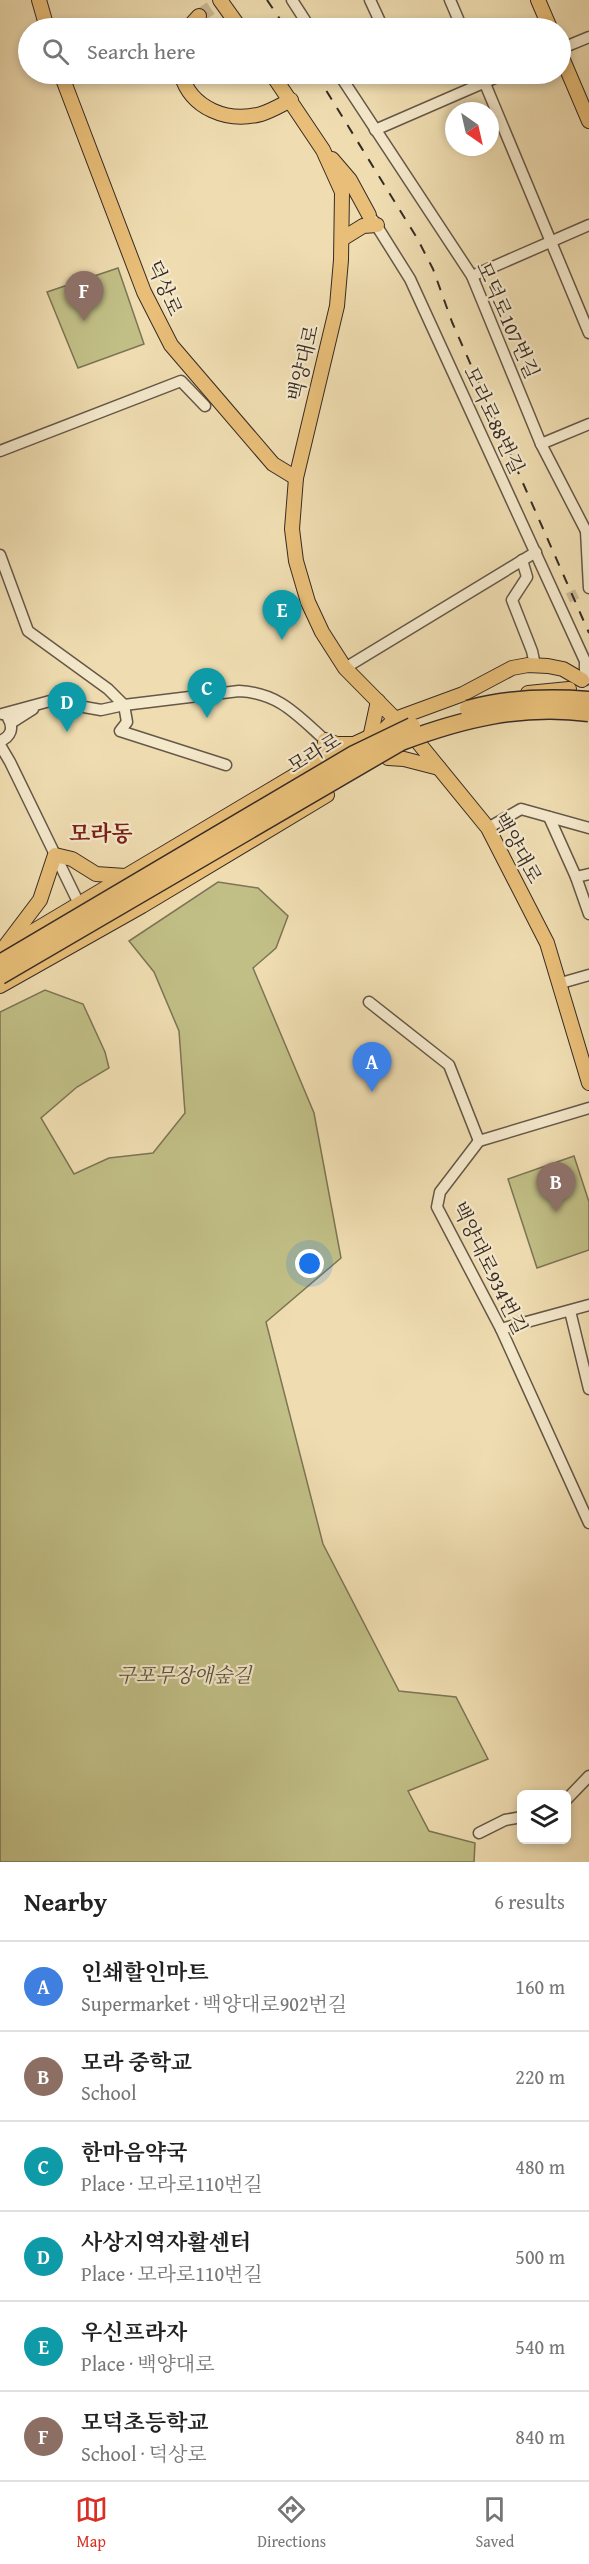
<!DOCTYPE html>
<meta charset="utf-8">
<style>
:root{--surface:#fff;--page:#f6f6f6;--text:#222;--muted:#767676;--line:#e0e0e0;--accent:#d93025}
body{margin:0;font-family:"Gentium Book Plus","Noto Serif KR",serif;background:var(--page);color:var(--text)}
.controls{position:absolute;right:18px;bottom:18px;display:grid;overflow:hidden;border-radius:9px;box-shadow:0 3px 9px #0003}
.controls button{width:54px;height:54px;display:grid;place-items:center;padding:0;border:0;border-bottom:2px solid var(--line);background:var(--surface);color:var(--text);font:30px sans-serif}
.compass{position:absolute;left:445px;top:102px;width:54px;height:54px;border-radius:50%;background:var(--surface);box-shadow:0 3px 9px #0003;rotate:146deg}
.you{position:absolute;left:310px;top:1264px;width:21px;height:21px;margin:-15px;border:4px solid #fff;border-radius:50%;background:#1a73e8;box-shadow:0 0 0 9px #1a73e833}
.badge{display:grid;place-items:center;width:39px;height:39px;border-radius:50%;background:var(--accent);color:#fff;font-size:20px;font-weight:700}
.pin{position:absolute;translate:-50% -50px;filter:drop-shadow(0 2px 3px #0008)}
.pin::after{content:'';position:absolute;top:32px;width:21px;height:18px;background:inherit;clip-path:polygon(0 0,100% 0,50% 100%)}
.list{margin:0;padding:0;list-style:none}
h2{display:flex;justify-content:space-between;align-items:center;height:78px;margin:0;padding:0 24px;font-size:26px}
h2 small{font-size:20px;font-weight:400;color:var(--muted)}
.list li{display:grid;grid-template-columns:39px 1fr auto;gap:18px;align-items:center;box-sizing:border-box;height:90px;padding:0 24px;border-top:2px solid var(--line)}
.list b{display:block;font-size:22px;white-space:nowrap}
.list p{margin:0;font-size:20px;white-space:nowrap;color:var(--muted)}
.list em{font-size:20px;font-style:normal;color:var(--muted)}
.icon{flex:none;width:33px;height:33px;fill:none;stroke:currentColor;stroke-width:2;stroke-linecap:round;stroke-linejoin:round}
.map{position:relative;flex:none;width:589px;height:1862px;overflow:hidden}
.search{position:absolute;background:var(--surface);box-shadow:0 3px 9px #0003;left:18px;right:18px;top:18px;height:66px;display:flex;align-items:center;gap:15px;box-sizing:border-box;padding:0 21px;border-radius:33px;color:var(--muted);font-size:22px}
.sheet{height:618px;background:var(--surface)}
nav{display:flex;justify-content:space-around;align-items:center;box-sizing:border-box;height:84px;border-top:2px solid var(--line);background:var(--surface);font-size:16px;color:var(--muted)}
nav a{display:grid;justify-items:center;gap:3px}
nav .on{color:var(--accent)}
.map>svg:first-child{display:block}
.green{fill:#c1bf86;stroke:#7c7556;stroke-width:1.5}
.lines{fill:none;stroke-linecap:round;stroke-linejoin:round}
.minor-tunnel{stroke:#cab995;stroke-width:10;stroke-dasharray:10 5;stroke-linecap:butt}
.major-tunnel{stroke:#cab995;stroke-width:14;stroke-dasharray:14 7;stroke-linecap:butt}
.minor-casing{stroke:#655848;stroke-width:13}
.major-casing{stroke:#372b25;stroke-width:16}
.minor{stroke:#f5e9cc;stroke-width:10}
.major{stroke:#e8be78;stroke-width:14}
.rail{stroke:#372b25;stroke-width:2;stroke-dasharray:10 10;stroke-linecap:butt}
.highway-bridge-casing{stroke:#372b25;stroke-width:19;stroke-linecap:butt}
.highway-bridge{stroke:#e8be78;stroke-width:16}
.labels{text-anchor:middle;stroke-width:4.5;stroke-linejoin:round;paint-order:stroke}
.street-label{font-size:20px;fill:#372b25;stroke:#f5e9cc}
.park-label{font-size:20px;font-style:italic;fill:#5a503d;stroke:#f5e9cc}
.quarter-label{font-size:22px;font-weight:bold;fill:#7a1f14;stroke:#f5e9cc}
</style>
<div class="map">
<svg width="589" height="1862" viewBox="0 0 589 1862">
<rect width="100%" height="100%" fill="#efddb1"/>
<filter id="stains"><feTurbulence type="fractalNoise" baseFrequency=".00333" numOctaves="4"/><feColorMatrix values="0 0 0 0 .2 0 0 0 0 .09 0 0 0 0 .02 0 0 0 .5 -.17"/></filter>
<radialGradient id="worn" r=".72"><stop offset=".6" stop-color="#630" stop-opacity="0"/><stop offset="1" stop-color="#630" stop-opacity=".3"/></radialGradient>
<g class="green">
<path d="M 118,268 L 144,344 L 78,368 L 47,292 Z"/>
<path d="M 218,882 L 258,888 L 288,916 L 276,948 L 253,968 L 314,1113 L 341,1258 L 266,1322 L 323,1544 L 399,1691 L 456,1697 L 488,1759 L 408,1791 L 429,1831 L 475,1843 L 474,1862 L 0,1862 L 0,1012 L 45,990 L 83,1004 L 105,1052 L 109,1068 L 77,1087 L 41,1118 L 74,1174 L 109,1158 L 153,1153 L 185,1113 L 179,1031 L 154,972 L 129,941 Z"/>
<path d="M 574,1156 L 589,1202 L 589,1250 L 537,1268 L 508,1179 Z"/>
</g>
<g class="lines">
<path class="minor-tunnel" d="M 568,598 L 581,592"/>
<path class="major-tunnel" d="M 199,16 L 223,0"/>
<g class="minor-casing">
<g id="minor">
<path d="M 292,0 L 310,28"/>
<path d="M 370,0 L 383,28"/>
<path d="M 450,0 L 462,28"/>
<path d="M 560,49 L 589,37"/>
<path d="M 339,74 L 472,276 L 541,444 L 586,531"/>
<path d="M 481,74 L 589,333"/>
<path d="M 375,130 L 504,74"/>
<path d="M 373,220 L 410,279 L 585,661 L 585,680"/>
<path d="M 472,276 L 589,225"/>
<path d="M 541,444 L 589,424"/>
<path d="M 0,451 L 181,381 L 205,406"/>
<path d="M 589,531 L 586,531 L 589,588"/>
<path d="M 0,555 L 28,631 L 108,689 L 124,705 L 127,722 L 120,731 L 226,765"/>
<path d="M 522,560 L 527,577 L 512,600 L 532,651 L 535,665"/>
<path d="M 345,668 L 536,552"/>
<path d="M 2,714 L 50,701 L 101,710 L 124,705 L 239,691 C 279,693 297,715 325,740"/>
<path d="M 11,723 L 33,709"/>
<path d="M 0,741 C 11,737 14,728 8,718"/>
<path d="M 0,745 L 10,762 L 82,910"/>
<path d="M 549,817 L 576,877 L 589,914"/>
<path d="M 488,828 L 521,809 L 589,828"/>
<path d="M 576,877 L 589,874"/>
<path d="M 561,983 L 589,975"/>
<path d="M 369,1002 L 449,1065 L 479,1141"/>
<path d="M 589,1108 L 479,1141 L 440,1192 L 437,1207 L 501,1329 L 589,1523"/>
<path d="M 570,1311 L 589,1389"/>
<path d="M 501,1329 L 589,1305"/>
<path d="M 566,1800 L 589,1776"/>
<path d="M 479,1833 L 505,1820 L 522,1817"/>
</g>
</g>
<g class="major-casing">
<g id="major">
<path d="M 39,0 L 47,28"/>
<path d="M 220,0 L 240,28"/>
<path d="M 538,0 L 550,28"/>
<path d="M 188,28 L 199,16"/>
<path d="M 560,53 L 589,121"/>
<path d="M 61,74 L 144,292 L 171,345 L 273,464 L 296,478"/>
<path d="M 181,74 C 191,109 228,123 261,114 C 271,111 281,105 291,100"/>
<path d="M 272,74 L 323,150 L 342,192 L 341,260 L 337,306 L 296,478 L 292,529 L 296,561 L 308,602 L 322,632 L 345,668 L 417,741 L 488,828 L 547,943 L 589,1083"/>
<path d="M 332,159 L 350,180 L 369,215"/>
<path d="M 342,239 L 363,226 L 377,225"/>
<path d="M 528,693 L 569,689"/>
<path d="M 370,738 L 378,701"/>
<path d="M 324,758 L 325,740 L 337,744 L 352,744"/>
<path d="M 388,758 L 404,759 L 439,768"/>
<path d="M 6,945 L 40,900 L 55,855 L 72,859 L 96,874 L 125,876"/>
<path d="M 0,951 L 324,758 L 384,730 L 395,719 L 463,694 L 512,668 L 528,665 L 548,666 L 563,669 L 582,680"/>
<path d="M 0,986 L 142,906 L 327,795"/>
</g>
</g>
<use href="#minor" class="minor"/>
<use href="#major" class="major"/>
<g class="rail">
<path d="M 267,0 L 286,28"/>
<path d="M 316,74 L 417,238 L 433,269 L 452,322 L 589,633"/>
</g>
<g class="highway-bridge-casing">
<g id="highway-bridge">
<path d="M 468,709 C 507,698 548,697 589,700"/>
<path d="M 0,963 L 354,754 L 412,726"/>
<path d="M 0,976 L 401,742 C 462,719 523,704 589,713"/>
</g>
</g>
<use href="#highway-bridge" class="highway-bridge"/>
</g>
<g class="labels">
<g class="street-label">
<text transform="translate(165 288) rotate(66)" y="7">덕상로</text>
<text transform="translate(508 320) rotate(66)" y="7">모덕로107번길</text>
<text transform="translate(303 363) rotate(-77)" y="7">백양대로</text>
<text transform="translate(494 420) rotate(65)" y="7">모라로88번길</text>
<text transform="translate(314 753) rotate(-31)" y="7">모라로</text>
<text transform="translate(518 848) rotate(61)" y="7">백양대로</text>
<text transform="translate(490 1268) rotate(64)" y="7">백양대로934번길</text>
</g>
<g class="park-label">
<text x="184" y="1682">구포무장애숲길</text>
</g>
<g class="quarter-label">
<text x="101" y="841">모라동</text>
</g>
</g>
<rect width="100%" height="100%" filter="url(#stains)"/>
<rect width="100%" height="100%" fill="url(#worn)"/>
</svg>
<div class="controls">
<button><svg class="icon" aria-label="layers" viewBox="0 0 24 24"><path d="M12 4l9 5-9 5-9-5zM3 14l9 5 9-5"/></svg></button>
</div>
<svg class="compass" viewBox="-18 -18 36 36"><path d="M0-13l5 13h-10z" fill="#e53935"/><path d="M0 13l5-13h-10z" fill="#767676"/></svg>
<div class="you"></div>
<div class="pin badge" style="left:372px;top:1092px;background:#3f7fe0">A</div>
<div class="pin badge" style="left:556px;top:1212px;background:#8d6e63">B</div>
<div class="pin badge" style="left:207px;top:718px;background:#0f9aa8">C</div>
<div class="pin badge" style="left:67px;top:732px;background:#0f9aa8">D</div>
<div class="pin badge" style="left:282px;top:640px;background:#0f9aa8">E</div>
<div class="pin badge" style="left:84px;top:321px;background:#8d6e63">F</div>
<div class="search"><svg class="icon" aria-label="search" viewBox="0 0 24 24"><circle cx="10" cy="10" r="6"/><path d="M15 15l6 6"/></svg>Search here</div>
</div>
<section class="sheet">
<h2>Nearby<small>6 results</small></h2>
<ul class="list">
<li><span class="badge" style="background:#3f7fe0">A</span><div><b>인쇄할인마트</b><p>Supermarket · 백양대로902번길</p></div><em>160 m</em></li>
<li><span class="badge" style="background:#8d6e63">B</span><div><b>모라 중학교</b><p>School</p></div><em>220 m</em></li>
<li><span class="badge" style="background:#0f9aa8">C</span><div><b>한마음약국</b><p>Place · 모라로110번길</p></div><em>480 m</em></li>
<li><span class="badge" style="background:#0f9aa8">D</span><div><b>사상지역자활센터</b><p>Place · 모라로110번길</p></div><em>500 m</em></li>
<li><span class="badge" style="background:#0f9aa8">E</span><div><b>우신프라자</b><p>Place · 백양대로</p></div><em>540 m</em></li>
<li><span class="badge" style="background:#8d6e63">F</span><div><b>모덕초등학교</b><p>School · 덕상로</p></div><em>840 m</em></li>
</ul>
</section>
<nav>
<a class="on"><svg class="icon" aria-label="map" viewBox="0 0 24 24"><path d="M3 6l6-2 6 2 6-2v14l-6 2-6-2-6 2zM9 4v14M15 6v14"/></svg>Map</a>
<a><svg class="icon" aria-label="directions" viewBox="0 0 24 24"><path d="M12 3l9 9-9 9-9-9zM9 14v-3h6M13 9l2 2-2 2"/></svg>Directions</a>
<a><svg class="icon" aria-label="saved" viewBox="0 0 24 24"><path d="M7 4h10v16l-5-4-5 4z"/></svg>Saved</a>
</nav>
